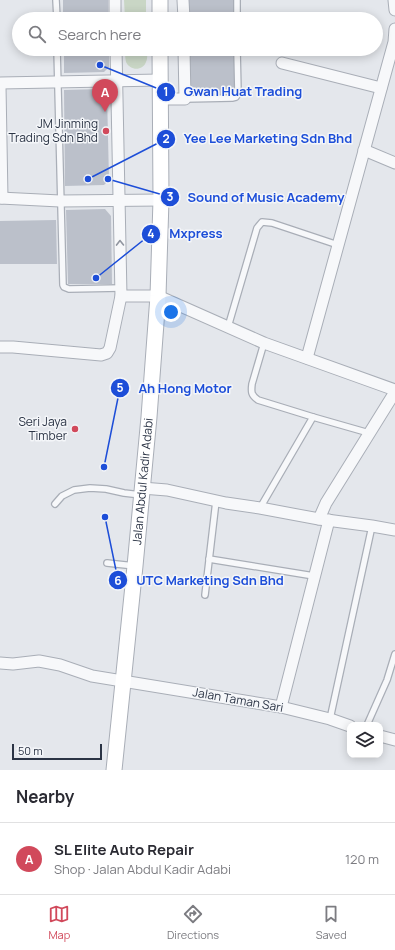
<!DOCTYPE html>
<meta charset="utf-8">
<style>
:root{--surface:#fff;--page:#f7f7f7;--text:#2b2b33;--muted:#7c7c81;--line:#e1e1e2;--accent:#d1495b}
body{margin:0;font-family:Manrope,sans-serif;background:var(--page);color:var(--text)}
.controls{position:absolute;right:12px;bottom:12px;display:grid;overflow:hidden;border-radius:8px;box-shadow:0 2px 10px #0003}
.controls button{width:36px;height:36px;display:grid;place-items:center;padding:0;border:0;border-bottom:1px solid var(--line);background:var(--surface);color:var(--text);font:20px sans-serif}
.scale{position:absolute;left:12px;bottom:10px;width:90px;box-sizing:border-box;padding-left:4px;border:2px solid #2b3445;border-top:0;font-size:11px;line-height:14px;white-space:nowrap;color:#2b3445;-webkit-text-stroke:3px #f4f6f9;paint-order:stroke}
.you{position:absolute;left:171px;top:312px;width:14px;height:14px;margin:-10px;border:3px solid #fff;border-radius:50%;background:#1a73e8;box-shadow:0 0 0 6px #1a73e833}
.badge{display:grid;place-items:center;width:26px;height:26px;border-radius:50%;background:var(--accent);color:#fff;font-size:13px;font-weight:700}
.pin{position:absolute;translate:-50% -33px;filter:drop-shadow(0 1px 2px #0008)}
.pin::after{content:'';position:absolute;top:21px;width:14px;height:12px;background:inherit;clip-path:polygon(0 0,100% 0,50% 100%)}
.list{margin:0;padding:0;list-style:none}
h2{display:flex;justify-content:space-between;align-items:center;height:52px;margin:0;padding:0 16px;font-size:17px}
h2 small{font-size:13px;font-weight:400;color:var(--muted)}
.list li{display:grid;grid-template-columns:26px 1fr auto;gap:12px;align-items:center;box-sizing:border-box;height:72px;padding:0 16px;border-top:1px solid var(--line)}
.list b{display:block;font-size:15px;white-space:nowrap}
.list p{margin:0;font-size:13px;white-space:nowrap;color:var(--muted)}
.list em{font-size:13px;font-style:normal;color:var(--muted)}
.icon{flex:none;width:22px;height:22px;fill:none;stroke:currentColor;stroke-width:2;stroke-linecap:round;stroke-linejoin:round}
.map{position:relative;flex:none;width:395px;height:770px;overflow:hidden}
.search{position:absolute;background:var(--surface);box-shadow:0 2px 10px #0003;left:12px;right:12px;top:12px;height:44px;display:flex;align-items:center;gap:10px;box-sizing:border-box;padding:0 14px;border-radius:22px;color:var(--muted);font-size:15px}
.sheet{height:124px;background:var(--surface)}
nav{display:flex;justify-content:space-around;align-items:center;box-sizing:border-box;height:56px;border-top:1px solid var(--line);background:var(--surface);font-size:11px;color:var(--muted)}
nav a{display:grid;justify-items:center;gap:2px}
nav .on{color:var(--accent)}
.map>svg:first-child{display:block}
.green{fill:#c9d6c5}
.building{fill:#bbc0ca}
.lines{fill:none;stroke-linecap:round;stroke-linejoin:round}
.lane-casing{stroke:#a9aeb7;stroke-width:8}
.street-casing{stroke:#a9aeb7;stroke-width:13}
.secondary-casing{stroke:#a9aeb7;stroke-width:17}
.lane{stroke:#f7f8fa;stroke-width:5.5}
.street{stroke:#f7f8fa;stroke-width:11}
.secondary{stroke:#fff;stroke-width:15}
.oneway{stroke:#9196a0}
.poi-dot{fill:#d1495b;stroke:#f4f6f9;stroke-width:1.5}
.labels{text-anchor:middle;stroke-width:3;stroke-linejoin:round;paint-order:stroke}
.poi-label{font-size:12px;fill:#2b3445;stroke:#f4f6f9;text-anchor:end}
.street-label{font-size:12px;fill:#2b3445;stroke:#f4f6f9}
.leader{fill:none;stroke:#1d4ed8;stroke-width:1.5}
.callout-dot{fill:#1d4ed8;stroke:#f4f6f9;stroke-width:1.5}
.mark-label{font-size:12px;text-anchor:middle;font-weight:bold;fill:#fff}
.callout-label{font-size:13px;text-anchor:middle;font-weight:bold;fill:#1d4ed8;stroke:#f4f6f9;stroke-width:3;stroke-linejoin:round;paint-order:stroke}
</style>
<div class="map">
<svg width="395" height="770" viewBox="0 0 395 770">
<rect width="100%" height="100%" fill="#e4e7ec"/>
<g class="green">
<path d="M 124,0 L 146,0 L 146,19 L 125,19 Z"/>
<path d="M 125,49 L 147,49 C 147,53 148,58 146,62 C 143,71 130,71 126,62 C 125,58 125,53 125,49 Z"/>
</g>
<g class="building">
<rect x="63" y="0" width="45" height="19"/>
<rect x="189" y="0" width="44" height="19"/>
<path d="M 64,49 L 109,49 L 109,67 L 104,72 L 64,73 Z"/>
<path d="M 189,49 L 234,49 L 234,95 L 190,96 Z"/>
<path d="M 102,89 L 107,94 L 109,180 L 104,185 L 65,186 L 64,90 Z"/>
<path d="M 105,209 L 111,216 L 112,284 L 68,284 L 66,210 Z"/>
<path d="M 56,220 L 57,264 L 0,264 L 0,221 Z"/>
</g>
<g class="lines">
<g class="lane-casing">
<g id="lane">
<path d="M 56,0 L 57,19"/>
<path d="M 237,0 L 237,19"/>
<path d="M 57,49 L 63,285 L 64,287 L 69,289 L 121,288"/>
<path d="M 185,99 L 232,98 L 236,97 L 238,93 L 237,49"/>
<path d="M 228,327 L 257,228 L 262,222 L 272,223 L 338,245"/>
<path d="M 264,343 L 252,384 C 251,392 251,395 258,400 L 313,417"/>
<path d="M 55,504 L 62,496 L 74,490 L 90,488 L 106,489 L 124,493 L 141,495"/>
<path d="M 260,508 L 313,417 L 369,433"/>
<path d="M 209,559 L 314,576"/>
<path d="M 107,563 L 135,566"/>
<path d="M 205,595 L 216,501"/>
<path d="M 330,719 L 372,526"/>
<path d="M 367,725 L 387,680 L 395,654"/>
</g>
</g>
<g class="street-casing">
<g id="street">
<path d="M 115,0 L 115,19"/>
<path d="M 183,0 L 184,19"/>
<path d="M 394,0 L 395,10"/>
<path d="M 282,63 L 381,88"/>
<path d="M 0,83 L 160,80"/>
<path d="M 0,86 L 2,198"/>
<path d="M 161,99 L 185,99 L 184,49"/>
<path d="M 364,150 L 395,163"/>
<path d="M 0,198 L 60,201 L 161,200"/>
<path d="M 121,296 L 158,296 L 264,343 L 395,390"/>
<path d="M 0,347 L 13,347 L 101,355 L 107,353 L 110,348 L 121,296 L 116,49"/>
<path d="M 307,358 L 394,42 L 395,29"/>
<path d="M 142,488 L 167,490 L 226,503 L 260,508 L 319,519 L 372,526 L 395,530"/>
<path d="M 319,519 L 326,503 L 395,392"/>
<path d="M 0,663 L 13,664 L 39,661 L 60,665 L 92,676 L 281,707 L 330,719 L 350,726"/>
<path d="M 281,707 L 329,520"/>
<path d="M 380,736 L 395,740"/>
</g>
</g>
<g class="secondary-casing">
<g id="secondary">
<path d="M 160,0 L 160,19"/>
<path id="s1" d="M 114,770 L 135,566 L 149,417 L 158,296 L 161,200 L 160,49"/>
</g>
</g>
<use href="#lane" class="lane"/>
<use href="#street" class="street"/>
<use href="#secondary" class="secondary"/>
</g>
<defs><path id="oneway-chevron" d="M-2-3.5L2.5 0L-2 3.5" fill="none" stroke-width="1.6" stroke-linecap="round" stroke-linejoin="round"/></defs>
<use class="oneway" href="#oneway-chevron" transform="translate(120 243) rotate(-91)"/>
<g class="poi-dot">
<circle cx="106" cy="131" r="4"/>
<circle cx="75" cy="429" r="4"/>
</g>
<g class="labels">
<g class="poi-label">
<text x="98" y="128">JM Jinming<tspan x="98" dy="14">Trading Sdn Bhd</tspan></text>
<text x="67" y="426">Seri Jaya<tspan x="67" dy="14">Timber</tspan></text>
</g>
<g class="street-label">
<text dy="4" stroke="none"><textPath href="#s1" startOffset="290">Jalan Abdul Kadir Adabi</textPath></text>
<text transform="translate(238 700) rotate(10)" y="4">Jalan Taman Sari</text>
</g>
</g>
<path class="leader" d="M100 65L166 92M88 179L166 139M108 179L170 197M96 278L151 234M104 467L120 388M105 517L118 580"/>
<g class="callout-dot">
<circle cx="100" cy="65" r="4"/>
<circle cx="88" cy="179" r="4"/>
<circle cx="108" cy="179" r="4"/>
<circle cx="96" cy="278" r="4"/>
<circle cx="104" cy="467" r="4"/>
<circle cx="105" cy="517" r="4"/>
<circle cx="166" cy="92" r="10"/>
<circle cx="166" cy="139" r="10"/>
<circle cx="170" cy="197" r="10"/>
<circle cx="151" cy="234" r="10"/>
<circle cx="120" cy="388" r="10"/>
<circle cx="118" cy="580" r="10"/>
</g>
<g class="mark-label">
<text x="166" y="96">1</text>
<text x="166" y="143">2</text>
<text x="170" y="201">3</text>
<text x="151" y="238">4</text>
<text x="120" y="392">5</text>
<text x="118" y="585">6</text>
</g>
<g class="callout-label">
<text x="243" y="96">Gwan Huat Trading</text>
<text x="268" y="143">Yee Lee Marketing Sdn Bhd</text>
<text x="266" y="202">Sound of Music Academy</text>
<text x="196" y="238">Mxpress</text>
<text x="185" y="393">Ah Hong Motor</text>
<text x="210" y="585">UTC Marketing Sdn Bhd</text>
</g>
</svg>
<div class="controls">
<button><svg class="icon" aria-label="layers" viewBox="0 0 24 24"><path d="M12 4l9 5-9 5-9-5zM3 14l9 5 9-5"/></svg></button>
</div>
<div class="scale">50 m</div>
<div class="you"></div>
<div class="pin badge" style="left:105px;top:112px">A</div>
<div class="search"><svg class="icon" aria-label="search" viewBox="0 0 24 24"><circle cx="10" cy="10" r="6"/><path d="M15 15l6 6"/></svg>Search here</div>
</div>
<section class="sheet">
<h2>Nearby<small></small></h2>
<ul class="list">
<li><span class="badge">A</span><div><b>SL Elite Auto Repair</b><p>Shop · Jalan Abdul Kadir Adabi</p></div><em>120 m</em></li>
</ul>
</section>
<nav>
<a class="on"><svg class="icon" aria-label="map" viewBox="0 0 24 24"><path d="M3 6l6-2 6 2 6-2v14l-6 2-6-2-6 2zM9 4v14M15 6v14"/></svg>Map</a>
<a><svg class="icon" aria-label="directions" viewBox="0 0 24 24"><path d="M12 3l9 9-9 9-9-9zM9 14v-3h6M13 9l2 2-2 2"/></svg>Directions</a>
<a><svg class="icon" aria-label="saved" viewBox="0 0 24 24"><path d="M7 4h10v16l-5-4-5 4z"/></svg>Saved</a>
</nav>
